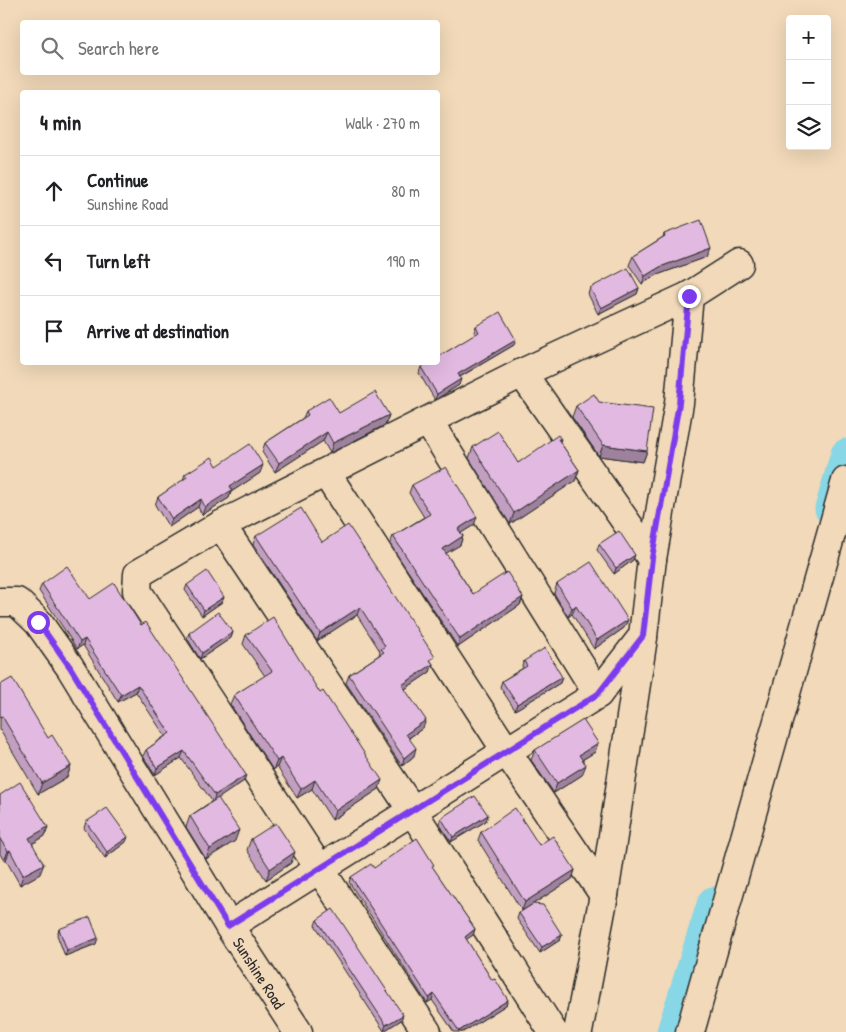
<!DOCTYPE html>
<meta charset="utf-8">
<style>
:root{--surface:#fff;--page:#f6f6f6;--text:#202124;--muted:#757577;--line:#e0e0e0}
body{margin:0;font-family:"Patrick Hand",sans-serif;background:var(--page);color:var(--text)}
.controls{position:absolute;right:15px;top:15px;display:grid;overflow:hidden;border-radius:5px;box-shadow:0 5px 20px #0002}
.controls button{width:45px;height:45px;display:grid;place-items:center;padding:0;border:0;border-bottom:1px solid var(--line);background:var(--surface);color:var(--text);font:25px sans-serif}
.stop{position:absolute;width:15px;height:15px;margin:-11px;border:4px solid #7c3aed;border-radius:50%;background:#fff}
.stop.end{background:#7c3aed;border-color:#fff;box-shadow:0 1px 5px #0008}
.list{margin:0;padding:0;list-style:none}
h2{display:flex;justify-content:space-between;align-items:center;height:65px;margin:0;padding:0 20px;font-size:21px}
h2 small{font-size:16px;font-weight:400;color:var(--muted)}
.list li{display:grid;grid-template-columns:32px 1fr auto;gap:15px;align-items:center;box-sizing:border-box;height:70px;padding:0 20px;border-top:1px solid var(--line)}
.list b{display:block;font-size:19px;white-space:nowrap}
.list p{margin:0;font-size:16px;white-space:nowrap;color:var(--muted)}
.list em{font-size:16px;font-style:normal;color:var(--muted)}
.icon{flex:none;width:28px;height:28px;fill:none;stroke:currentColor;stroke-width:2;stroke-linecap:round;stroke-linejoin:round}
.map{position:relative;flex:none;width:846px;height:1032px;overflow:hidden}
.search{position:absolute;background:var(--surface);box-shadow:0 5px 20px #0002;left:20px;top:20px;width:420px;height:55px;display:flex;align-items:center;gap:12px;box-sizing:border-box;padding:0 18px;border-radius:5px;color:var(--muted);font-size:19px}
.panel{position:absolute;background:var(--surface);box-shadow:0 5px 20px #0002;left:20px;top:90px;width:420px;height:275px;border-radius:5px}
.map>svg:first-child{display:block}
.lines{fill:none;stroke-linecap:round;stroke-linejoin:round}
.canal{stroke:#88d7e6;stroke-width:31}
.minor-casing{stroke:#2b2b2b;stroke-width:31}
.minor{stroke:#f1d9b9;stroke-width:28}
.wall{fill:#c29fc1;stroke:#2b2b2b}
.shaded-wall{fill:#9e829d;stroke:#2b2b2b}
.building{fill:#e2b9e0;stroke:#2b2b2b}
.route{stroke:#7c3aed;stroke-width:6}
.labels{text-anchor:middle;stroke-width:4;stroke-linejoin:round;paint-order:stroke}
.street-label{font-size:16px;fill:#2b2b2b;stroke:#f1d9b9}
</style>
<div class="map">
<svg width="846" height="1032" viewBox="0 0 846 1032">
<rect width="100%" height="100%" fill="#f1d9b9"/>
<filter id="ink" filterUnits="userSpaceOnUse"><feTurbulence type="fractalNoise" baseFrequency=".02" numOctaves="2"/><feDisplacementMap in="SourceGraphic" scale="10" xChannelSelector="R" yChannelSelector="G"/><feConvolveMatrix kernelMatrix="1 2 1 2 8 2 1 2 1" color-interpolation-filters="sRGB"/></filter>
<g filter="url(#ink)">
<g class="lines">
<g class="canal">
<path d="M 830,509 L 846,454"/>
<path d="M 672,1032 L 713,902"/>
</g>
<g class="minor-casing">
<g id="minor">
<path d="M 522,373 L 652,559"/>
<path d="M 428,421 L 598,694"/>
<path d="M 326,473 L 507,752 L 604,895"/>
<path d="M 221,525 L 412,810 L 553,1032"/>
<path d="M 0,602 L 17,602 L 38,622 L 70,667 L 229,926 L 298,1032"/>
<path d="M 229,926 L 598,694 L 643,636 L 652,559 L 679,403 L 689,296"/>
<path d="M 427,1032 L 137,591 L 138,574 L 221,525 L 522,373 L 689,296 L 739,264"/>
<path d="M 578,1032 L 604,895 L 643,638"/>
<path d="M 690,1032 L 846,481"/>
</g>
</g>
<use href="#minor" class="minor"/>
</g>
<g class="wall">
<path d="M 664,234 L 707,257 L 657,275 L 642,284 L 629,265 L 633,256 L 663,237 Z"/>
<path d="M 590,288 L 639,288 L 637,294 L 598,314 L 588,294 Z"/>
<path d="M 476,326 L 514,345 L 460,377 L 459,385 L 435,400 L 419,373 L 421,367 L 475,335 L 474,332 Z"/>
<path d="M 599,402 L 647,451 L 643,462 L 599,456 L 572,417 L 576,406 Z"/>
<path d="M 306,411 L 339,413 L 389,415 L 385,425 L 330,453 L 323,441 L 275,472 L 262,452 L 265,443 L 303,418 Z"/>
<path d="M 561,439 L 560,442 L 579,470 L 575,481 L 510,524 L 469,458 L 473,447 L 518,463 Z"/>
<path d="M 217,466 L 260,473 L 231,492 L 229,498 L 202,515 L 198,507 L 169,527 L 155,505 L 158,497 L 183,480 L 185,474 Z"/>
<path d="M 412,485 L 474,525 L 461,533 L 463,536 L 460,545 L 446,553 L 473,594 L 523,597 L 520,605 L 458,647 L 390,544 L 393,536 L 424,517 L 409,493 Z"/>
<path d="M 256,536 L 322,542 L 432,663 L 430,672 L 405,689 L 423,728 L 409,738 L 414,756 L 402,766 L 346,683 L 349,675 L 379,655 L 380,651 L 357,615 L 317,641 L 253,544 Z"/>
<path d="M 599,544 L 633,560 L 614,574 L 597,550 Z"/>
<path d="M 42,584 L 90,599 L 244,781 L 218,798 L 235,841 L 206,859 L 186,827 L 190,816 L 212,801 L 181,758 L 155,775 L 143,756 L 146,750 L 165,736 L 136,692 L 118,702 L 83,645 L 77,649 L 39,591 Z"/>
<path d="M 557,584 L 624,628 L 594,649 L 572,614 L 568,617 L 554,593 Z"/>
<path d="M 187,585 L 224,597 L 222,602 L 202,616 L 185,590 Z"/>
<path d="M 233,632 L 231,638 L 200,659 L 187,638 L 189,633 Z"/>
<path d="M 246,635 L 379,789 L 332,820 L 312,789 L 297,798 L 277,767 L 273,770 L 230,704 L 234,695 L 265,676 L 243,644 Z"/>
<path d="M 524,661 L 562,677 L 560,683 L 515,710 L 500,687 L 502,681 L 523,668 L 522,666 Z"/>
<path d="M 0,685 L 48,738 L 71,766 L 67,777 L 38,794 L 0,730 Z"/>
<path d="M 598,743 L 595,752 L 582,760 L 582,775 L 554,793 L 531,760 L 535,750 Z"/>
<path d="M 0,795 L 45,836 L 32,844 L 40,874 L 20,885 L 6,860 L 4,861 L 0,854 Z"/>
<path d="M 441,818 L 486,821 L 451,842 L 439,823 Z"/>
<path d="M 86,822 L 126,842 L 105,858 L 84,828 Z"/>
<path d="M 481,832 L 539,845 L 575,870 L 572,879 L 522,911 L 478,840 Z"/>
<path d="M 251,839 L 291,863 L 266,880 L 247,850 Z"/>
<path d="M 374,868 L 433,868 L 475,929 L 473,935 L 466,939 L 492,980 L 508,1000 L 506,1005 L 463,1032 L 454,1032 L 432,1000 L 427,1003 L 349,882 L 351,877 Z"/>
<path d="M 519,913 L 562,935 L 560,940 L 540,953 L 517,919 Z"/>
<path d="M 317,920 L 401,1020 L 384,1031 L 315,925 Z"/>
<path d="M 59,929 L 96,944 L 65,956 L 57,935 Z"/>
</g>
<g class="shaded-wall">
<path d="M 711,248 L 707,257 L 657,275 L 642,284 L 645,276 L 660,267 Z"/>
<path d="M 639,288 L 637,294 L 598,314 L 601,308 Z"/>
<path d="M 516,340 L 514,345 L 456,379 L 458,374 Z"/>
<path d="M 461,379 L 459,385 L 435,400 L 437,394 Z"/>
<path d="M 389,415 L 385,425 L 330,453 L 333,443 Z"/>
<path d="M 327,432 L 323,441 L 275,472 L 279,463 Z"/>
<path d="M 603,445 L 647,451 L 643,462 L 599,456 Z"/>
<path d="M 263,465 L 260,473 L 231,492 L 229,498 L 202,515 L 205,507 L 230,486 Z"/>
<path d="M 579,470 L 575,481 L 510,524 L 514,513 Z"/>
<path d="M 201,499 L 198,507 L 169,527 L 172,519 Z"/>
<path d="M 477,517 L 474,525 L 455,537 L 458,529 Z"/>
<path d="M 463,536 L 460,545 L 440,557 L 443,549 Z"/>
<path d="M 635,555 L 633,560 L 614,574 L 616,568 Z"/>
<path d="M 224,597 L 222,602 L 202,616 L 204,610 Z"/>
<path d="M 523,597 L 520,605 L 458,647 L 460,639 Z"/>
<path d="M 576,606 L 572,614 L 568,617 L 572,608 Z"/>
<path d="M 360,607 L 357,615 L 317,641 L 320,633 Z"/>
<path d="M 628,620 L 624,628 L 594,649 L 597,640 Z"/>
<path d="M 233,632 L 231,638 L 200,659 L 202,653 Z"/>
<path d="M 85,639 L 83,645 L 77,649 L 80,642 Z"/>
<path d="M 433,664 L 430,672 L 399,693 L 402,685 Z"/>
<path d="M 562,677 L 560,683 L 515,710 L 517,704 Z"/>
<path d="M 138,685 L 136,692 L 118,702 L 121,695 Z"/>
<path d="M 426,720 L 423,728 L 403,742 L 406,734 Z"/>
<path d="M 598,743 L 595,752 L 575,764 L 579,755 Z"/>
<path d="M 416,748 L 414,756 L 402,766 L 404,758 Z"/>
<path d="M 184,751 L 181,758 L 155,775 L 157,768 Z"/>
<path d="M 281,758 L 277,767 L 273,770 L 277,761 Z"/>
<path d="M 586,765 L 582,775 L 554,793 L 557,783 Z"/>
<path d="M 71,766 L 67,777 L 38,794 L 42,783 Z"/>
<path d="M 246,775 L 244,781 L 213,802 L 215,795 Z"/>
<path d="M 315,780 L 312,789 L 297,798 L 301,789 Z"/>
<path d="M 382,780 L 379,789 L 332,820 L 335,811 Z"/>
<path d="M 488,815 L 486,821 L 451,842 L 453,837 Z"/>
<path d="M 48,827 L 45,836 L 25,848 L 29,838 Z"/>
<path d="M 239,830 L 235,841 L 206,859 L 210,849 Z"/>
<path d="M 128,837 L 126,842 L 105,858 L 107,852 Z"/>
<path d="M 10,850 L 6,860 L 4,861 L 8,851 Z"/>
<path d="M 295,852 L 291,863 L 266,880 L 270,869 Z"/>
<path d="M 44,864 L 40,874 L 20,885 L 23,875 Z"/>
<path d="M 575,870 L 572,879 L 522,911 L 525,902 Z"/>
<path d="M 475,929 L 473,935 L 463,942 L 465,937 Z"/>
<path d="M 562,935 L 560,940 L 540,953 L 542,947 Z"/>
<path d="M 98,938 L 96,944 L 65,956 L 67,950 Z"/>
<path d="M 434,994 L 432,1000 L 427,1003 L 429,998 Z"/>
<path d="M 508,1000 L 506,1005 L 463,1032 L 458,1032 L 459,1031 Z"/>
<path d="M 403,1015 L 401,1020 L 384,1031 L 386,1025 Z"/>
</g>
<g class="building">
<path d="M 701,220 L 711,248 L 660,267 L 645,276 L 633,256 L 665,236 L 664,234 Z"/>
<path d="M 628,268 L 639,288 L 601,308 L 590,288 Z"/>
<path d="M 500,312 L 516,340 L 458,374 L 461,379 L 437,394 L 421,367 L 429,362 L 438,362 L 438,357 L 479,332 L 476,326 Z"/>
<path d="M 375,392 L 389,415 L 333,443 L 327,432 L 279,463 L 265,443 L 308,415 L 306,411 L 329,397 L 339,413 Z"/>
<path d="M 594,394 L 599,402 L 653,409 L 647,451 L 603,445 L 576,406 Z"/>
<path d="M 498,431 L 518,463 L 558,435 L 561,439 L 558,439 L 579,470 L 514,513 L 473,447 Z"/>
<path d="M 250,444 L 263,465 L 230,486 L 232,490 L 205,507 L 201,499 L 172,519 L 158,497 L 187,477 L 185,474 L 212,457 L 217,466 Z"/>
<path d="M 446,467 L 477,517 L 458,529 L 463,536 L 443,549 L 473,594 L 507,572 L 523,597 L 460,639 L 393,536 L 430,514 L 412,485 Z"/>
<path d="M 301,508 L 322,542 L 348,525 L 435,657 L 430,660 L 433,664 L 402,685 L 426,720 L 406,734 L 416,748 L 404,758 L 349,675 L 384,652 L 381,649 L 385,646 L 360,607 L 320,633 L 256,536 Z"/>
<path d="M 619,531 L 635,555 L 616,568 L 599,544 Z"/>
<path d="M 591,562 L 628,620 L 597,640 L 576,606 L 572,608 L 557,584 Z"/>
<path d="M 67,566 L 90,599 L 114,583 L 141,625 L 146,622 L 246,775 L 215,795 L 184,751 L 157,768 L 146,750 L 170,733 L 138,685 L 121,695 L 85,639 L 80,642 L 42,584 Z"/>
<path d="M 207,571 L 224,597 L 204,610 L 187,585 Z"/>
<path d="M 218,612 L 233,632 L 202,653 L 189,633 Z"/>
<path d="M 273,617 L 320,693 L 323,691 L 382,780 L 335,811 L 315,780 L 301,789 L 281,758 L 277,761 L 234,695 L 272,671 L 246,635 Z"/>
<path d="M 545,648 L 562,677 L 517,704 L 502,681 L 527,666 L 524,661 Z"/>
<path d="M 12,678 L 48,738 L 52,735 L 71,766 L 42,783 L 2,716 L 0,717 L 0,685 Z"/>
<path d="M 583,720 L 598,743 L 579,755 L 586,765 L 557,783 L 535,750 Z"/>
<path d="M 20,782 L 48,827 L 29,838 L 44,864 L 23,875 L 10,850 L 8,851 L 0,839 L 0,795 Z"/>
<path d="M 475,796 L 488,815 L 453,837 L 441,818 Z"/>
<path d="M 218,798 L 239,830 L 210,849 L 190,816 Z"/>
<path d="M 107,808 L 128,837 L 107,852 L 86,822 Z"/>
<path d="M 515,808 L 539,845 L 553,836 L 575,870 L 525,902 L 481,832 Z"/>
<path d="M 276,823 L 295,852 L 270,869 L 251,839 Z"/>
<path d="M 417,838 L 434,865 L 432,866 L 475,929 L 465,937 L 492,980 L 495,979 L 508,1000 L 459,1031 L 434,994 L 429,998 L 351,877 L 371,864 L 374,868 Z"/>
<path d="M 533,904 L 543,905 L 562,935 L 542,947 L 519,913 Z"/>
<path d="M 333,909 L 403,1015 L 386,1025 L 317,920 Z"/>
<path d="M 90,917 L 98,938 L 67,950 L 59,929 Z"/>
</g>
</g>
<g class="lines" filter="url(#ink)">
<path class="route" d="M 38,622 L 70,667 L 228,926 L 598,694 L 643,636 L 652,558 L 679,403 L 689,296"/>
</g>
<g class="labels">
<g class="street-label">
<text transform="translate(259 973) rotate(57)" y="6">Sunshine Road</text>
</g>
</g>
</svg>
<div class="controls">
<button>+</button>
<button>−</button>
<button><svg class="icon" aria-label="layers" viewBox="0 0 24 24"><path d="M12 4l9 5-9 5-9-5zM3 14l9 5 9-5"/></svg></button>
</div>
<div class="stop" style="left:38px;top:622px"></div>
<div class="stop end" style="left:689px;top:296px"></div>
<div class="search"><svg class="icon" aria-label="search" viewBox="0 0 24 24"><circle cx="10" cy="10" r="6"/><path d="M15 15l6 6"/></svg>Search here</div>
<section class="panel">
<h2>4 min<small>Walk · 270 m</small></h2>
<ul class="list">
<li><svg class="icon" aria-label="ahead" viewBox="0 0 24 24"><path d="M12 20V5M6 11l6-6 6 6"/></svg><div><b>Continue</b><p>Sunshine Road</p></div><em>80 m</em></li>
<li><svg class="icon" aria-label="left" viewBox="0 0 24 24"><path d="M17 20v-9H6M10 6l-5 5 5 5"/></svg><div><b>Turn left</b></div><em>190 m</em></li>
<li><svg class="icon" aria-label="arrive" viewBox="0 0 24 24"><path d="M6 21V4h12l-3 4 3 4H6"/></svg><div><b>Arrive at destination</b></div></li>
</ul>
</section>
</div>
